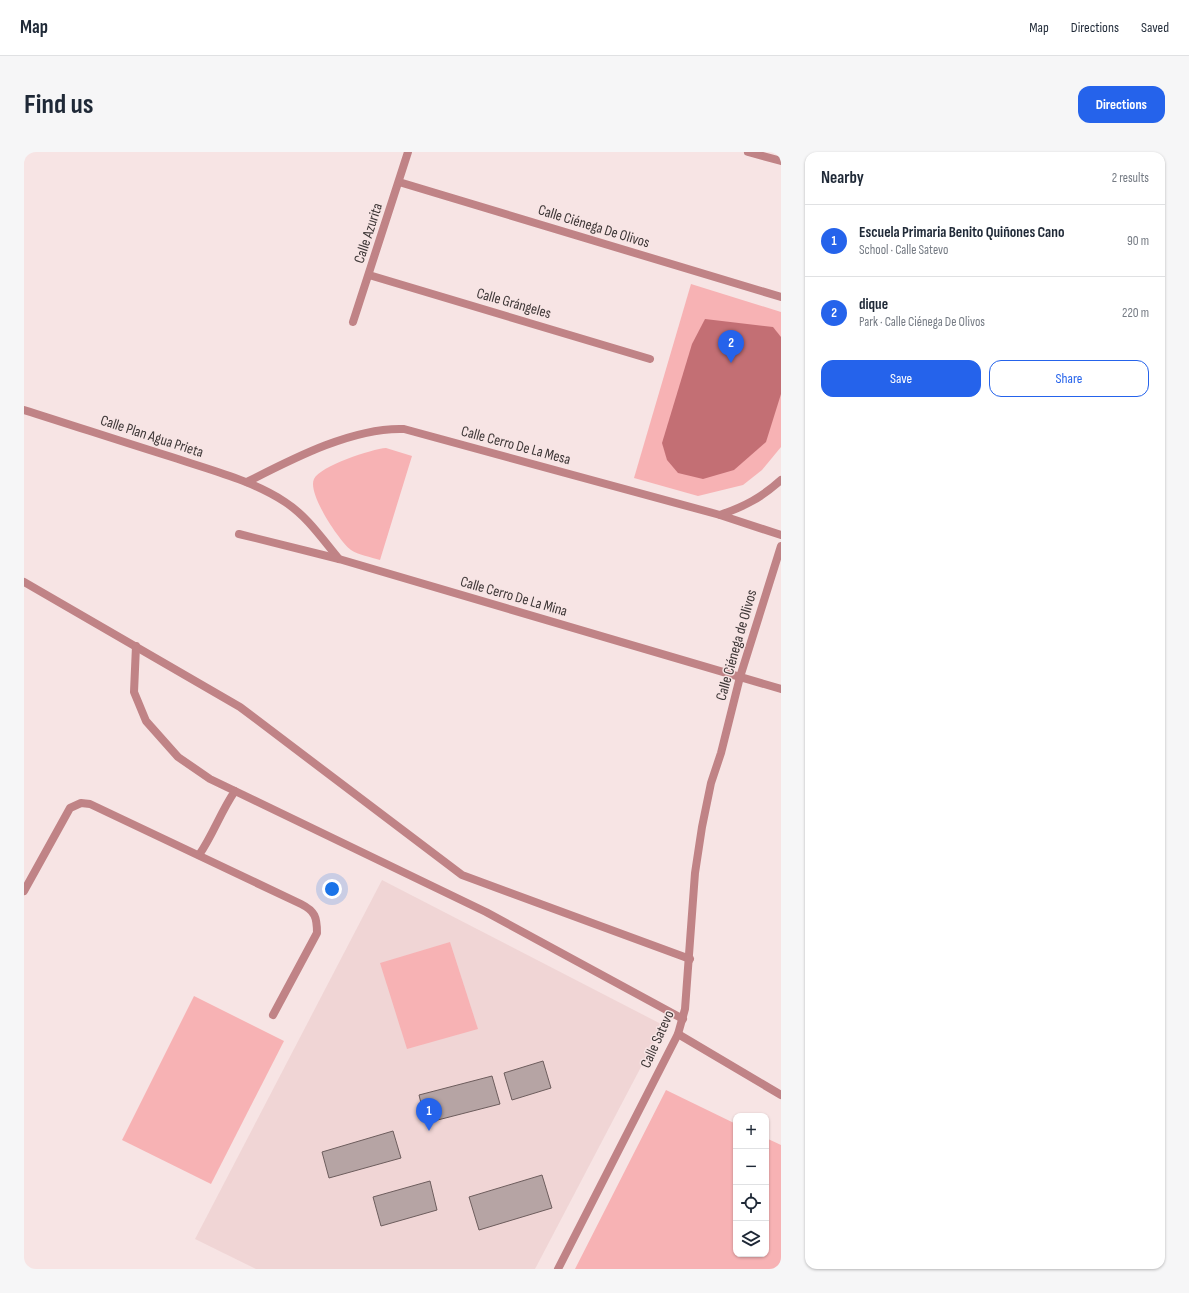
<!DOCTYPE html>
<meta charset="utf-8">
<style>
:root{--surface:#fff;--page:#f6f6f7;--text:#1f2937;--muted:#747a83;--line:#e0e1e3;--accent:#2563eb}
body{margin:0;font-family:"Sofia Sans Condensed",sans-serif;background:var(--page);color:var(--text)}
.controls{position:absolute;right:12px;bottom:12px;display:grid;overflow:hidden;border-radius:8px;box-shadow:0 1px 3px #0004}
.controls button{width:36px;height:36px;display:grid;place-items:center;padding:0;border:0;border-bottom:1px solid var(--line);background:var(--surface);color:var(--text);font:20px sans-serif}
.you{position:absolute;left:308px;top:737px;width:14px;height:14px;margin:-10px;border:3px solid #fff;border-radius:50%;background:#1a73e8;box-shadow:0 0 0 6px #1a73e833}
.badge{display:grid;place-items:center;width:26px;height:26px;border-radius:50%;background:var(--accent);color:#fff;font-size:13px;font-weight:700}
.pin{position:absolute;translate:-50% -33px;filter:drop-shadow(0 1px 2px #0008)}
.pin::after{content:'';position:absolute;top:21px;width:14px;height:12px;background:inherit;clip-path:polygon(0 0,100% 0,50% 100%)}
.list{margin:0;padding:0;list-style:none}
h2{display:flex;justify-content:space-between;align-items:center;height:52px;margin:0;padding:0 16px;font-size:17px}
h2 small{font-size:13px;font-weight:400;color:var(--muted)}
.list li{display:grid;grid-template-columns:26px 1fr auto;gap:12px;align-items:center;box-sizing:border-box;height:72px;padding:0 16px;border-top:1px solid var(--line)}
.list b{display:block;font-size:15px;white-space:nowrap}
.list p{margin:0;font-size:13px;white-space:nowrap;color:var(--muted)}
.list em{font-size:13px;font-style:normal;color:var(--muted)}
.actions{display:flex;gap:8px;padding:12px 16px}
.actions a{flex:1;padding:9px 0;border:1px solid var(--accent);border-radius:12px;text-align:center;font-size:14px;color:var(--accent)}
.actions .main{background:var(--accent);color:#fff}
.icon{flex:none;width:22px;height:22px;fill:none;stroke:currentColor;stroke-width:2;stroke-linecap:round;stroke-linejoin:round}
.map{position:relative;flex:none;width:757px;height:1117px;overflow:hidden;border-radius:12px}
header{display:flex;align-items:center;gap:24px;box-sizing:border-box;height:56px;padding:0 20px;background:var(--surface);border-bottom:1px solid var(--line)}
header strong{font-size:19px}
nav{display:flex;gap:22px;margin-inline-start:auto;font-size:14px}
.intro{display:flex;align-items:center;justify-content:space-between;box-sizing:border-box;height:96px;padding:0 24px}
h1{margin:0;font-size:28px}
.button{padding:10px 18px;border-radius:12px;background:var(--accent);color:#fff;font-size:14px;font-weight:700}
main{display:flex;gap:24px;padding:0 24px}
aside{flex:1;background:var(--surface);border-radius:12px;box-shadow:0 1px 3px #0004}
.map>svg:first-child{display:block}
.built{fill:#f0d5d5}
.green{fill:#f7b2b4}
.water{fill:#c36f74}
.building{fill:#b6a4a4;stroke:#6d5d5d}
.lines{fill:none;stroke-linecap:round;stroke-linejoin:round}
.service{stroke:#c08386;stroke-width:8}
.minor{stroke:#c08386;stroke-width:8}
.labels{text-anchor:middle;stroke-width:3;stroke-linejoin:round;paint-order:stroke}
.street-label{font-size:15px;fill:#3e3737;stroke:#f7e4e4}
</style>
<header>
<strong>Map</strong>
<nav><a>Map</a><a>Directions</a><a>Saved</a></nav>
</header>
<div class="intro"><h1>Find us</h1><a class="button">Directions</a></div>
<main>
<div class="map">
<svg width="757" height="1117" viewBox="0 0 757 1117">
<rect width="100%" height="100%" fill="#f7e4e4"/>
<path class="built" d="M 358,728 L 639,873 L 511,1117 L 232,1117 L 171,1087 Z"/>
<g class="green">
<path d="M 667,132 L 757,160 L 757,295 L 738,318 L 719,333 L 674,344 L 610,326 Z"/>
<path d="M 362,296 L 388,304 L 356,408 C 347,405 334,403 327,398 C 315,389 283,341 290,327 C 296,314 348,297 362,296 Z"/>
<path d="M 426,790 L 454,877 L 383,897 L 356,811 Z"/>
<path d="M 170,844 L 260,889 L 187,1032 L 98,988 Z"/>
<path d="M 642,938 L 712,972 L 712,1102 L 742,1102 L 742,986 L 757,993 L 757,1117 L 551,1117 Z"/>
</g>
<path class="water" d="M 681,167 L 749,175 L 757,185 L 757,242 L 742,290 L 710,318 L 679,327 L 654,321 L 643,308 L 638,291 L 668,192 Z"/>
<g class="building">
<path d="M 519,909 L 527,936 L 488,948 L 480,921 Z"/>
<path d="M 468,924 L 476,952 L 402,971 L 395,943 Z"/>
<path d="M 369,979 L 377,1006 L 305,1026 L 298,1000 Z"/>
<path d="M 518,1023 L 528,1056 L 455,1078 L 445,1045 Z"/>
<path d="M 406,1029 L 413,1058 L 357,1074 L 349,1045 Z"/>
</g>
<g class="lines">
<g class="service">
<path d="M 0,430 L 216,555 L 438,723 L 666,807"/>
<path d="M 112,494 L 110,540 L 122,569 L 154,605 L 186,627 L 211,639 C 197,659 189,683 175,703"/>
<path d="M 211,639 L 462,760 L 659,867"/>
<path d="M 0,739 L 46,656 L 57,651 L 66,652 L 277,752 C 291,759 293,765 293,781 L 249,863"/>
</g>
<g class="minor">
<path d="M 724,0 L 757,9"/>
<path d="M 375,30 L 757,145"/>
<path d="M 345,123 L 626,207"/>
<path d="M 329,170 L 384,0"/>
<path d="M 0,258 C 51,274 102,291 154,307 C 190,319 229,329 261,350 C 283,364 299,388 315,407"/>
<path d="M 223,330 C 268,307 329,275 380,277 L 696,363 L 757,383"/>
<path d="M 696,363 C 721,354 737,346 757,328"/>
<path d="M 215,382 L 315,407 L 757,537"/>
<path d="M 654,882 L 757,943"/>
<path d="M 534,1117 L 654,882 L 661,857 L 671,721 L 678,675 L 687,631 L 697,601 L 716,525 L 757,394"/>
</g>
</g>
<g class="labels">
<g class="street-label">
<text transform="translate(570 74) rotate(17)" y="5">Calle Ciénega De Olivos</text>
<text transform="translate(344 81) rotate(-72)" y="5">Calle Azurita</text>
<text transform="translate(490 151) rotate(16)" y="5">Calle Grángeles</text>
<text transform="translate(128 284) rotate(18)" y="5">Calle Plan Agua Prieta</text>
<text transform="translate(492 293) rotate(15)" y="5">Calle Cerro De La Mesa</text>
<text transform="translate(490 444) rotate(16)" y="5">Calle Cerro De La Mina</text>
<text transform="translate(712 493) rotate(-74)" y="5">Calle Ciénega de Olivos</text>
<text transform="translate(633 887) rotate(-66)" y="5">Calle Satevo</text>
</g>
</g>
</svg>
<div class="controls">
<button>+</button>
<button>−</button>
<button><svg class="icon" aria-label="locate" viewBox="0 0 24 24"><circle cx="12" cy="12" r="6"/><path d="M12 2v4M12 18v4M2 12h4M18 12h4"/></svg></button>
<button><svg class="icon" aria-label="layers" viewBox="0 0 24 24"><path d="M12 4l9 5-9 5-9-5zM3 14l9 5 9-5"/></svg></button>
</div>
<div class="you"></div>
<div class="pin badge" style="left:405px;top:979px">1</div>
<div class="pin badge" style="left:707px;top:211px">2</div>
</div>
<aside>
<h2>Nearby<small>2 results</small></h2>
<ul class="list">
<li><span class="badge">1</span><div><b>Escuela Primaria Benito Quiñones Cano</b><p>School · Calle Satevo</p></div><em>90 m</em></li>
<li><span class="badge">2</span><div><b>dique</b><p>Park · Calle Ciénega De Olivos</p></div><em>220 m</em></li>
</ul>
<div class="actions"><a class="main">Save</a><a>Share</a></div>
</aside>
</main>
